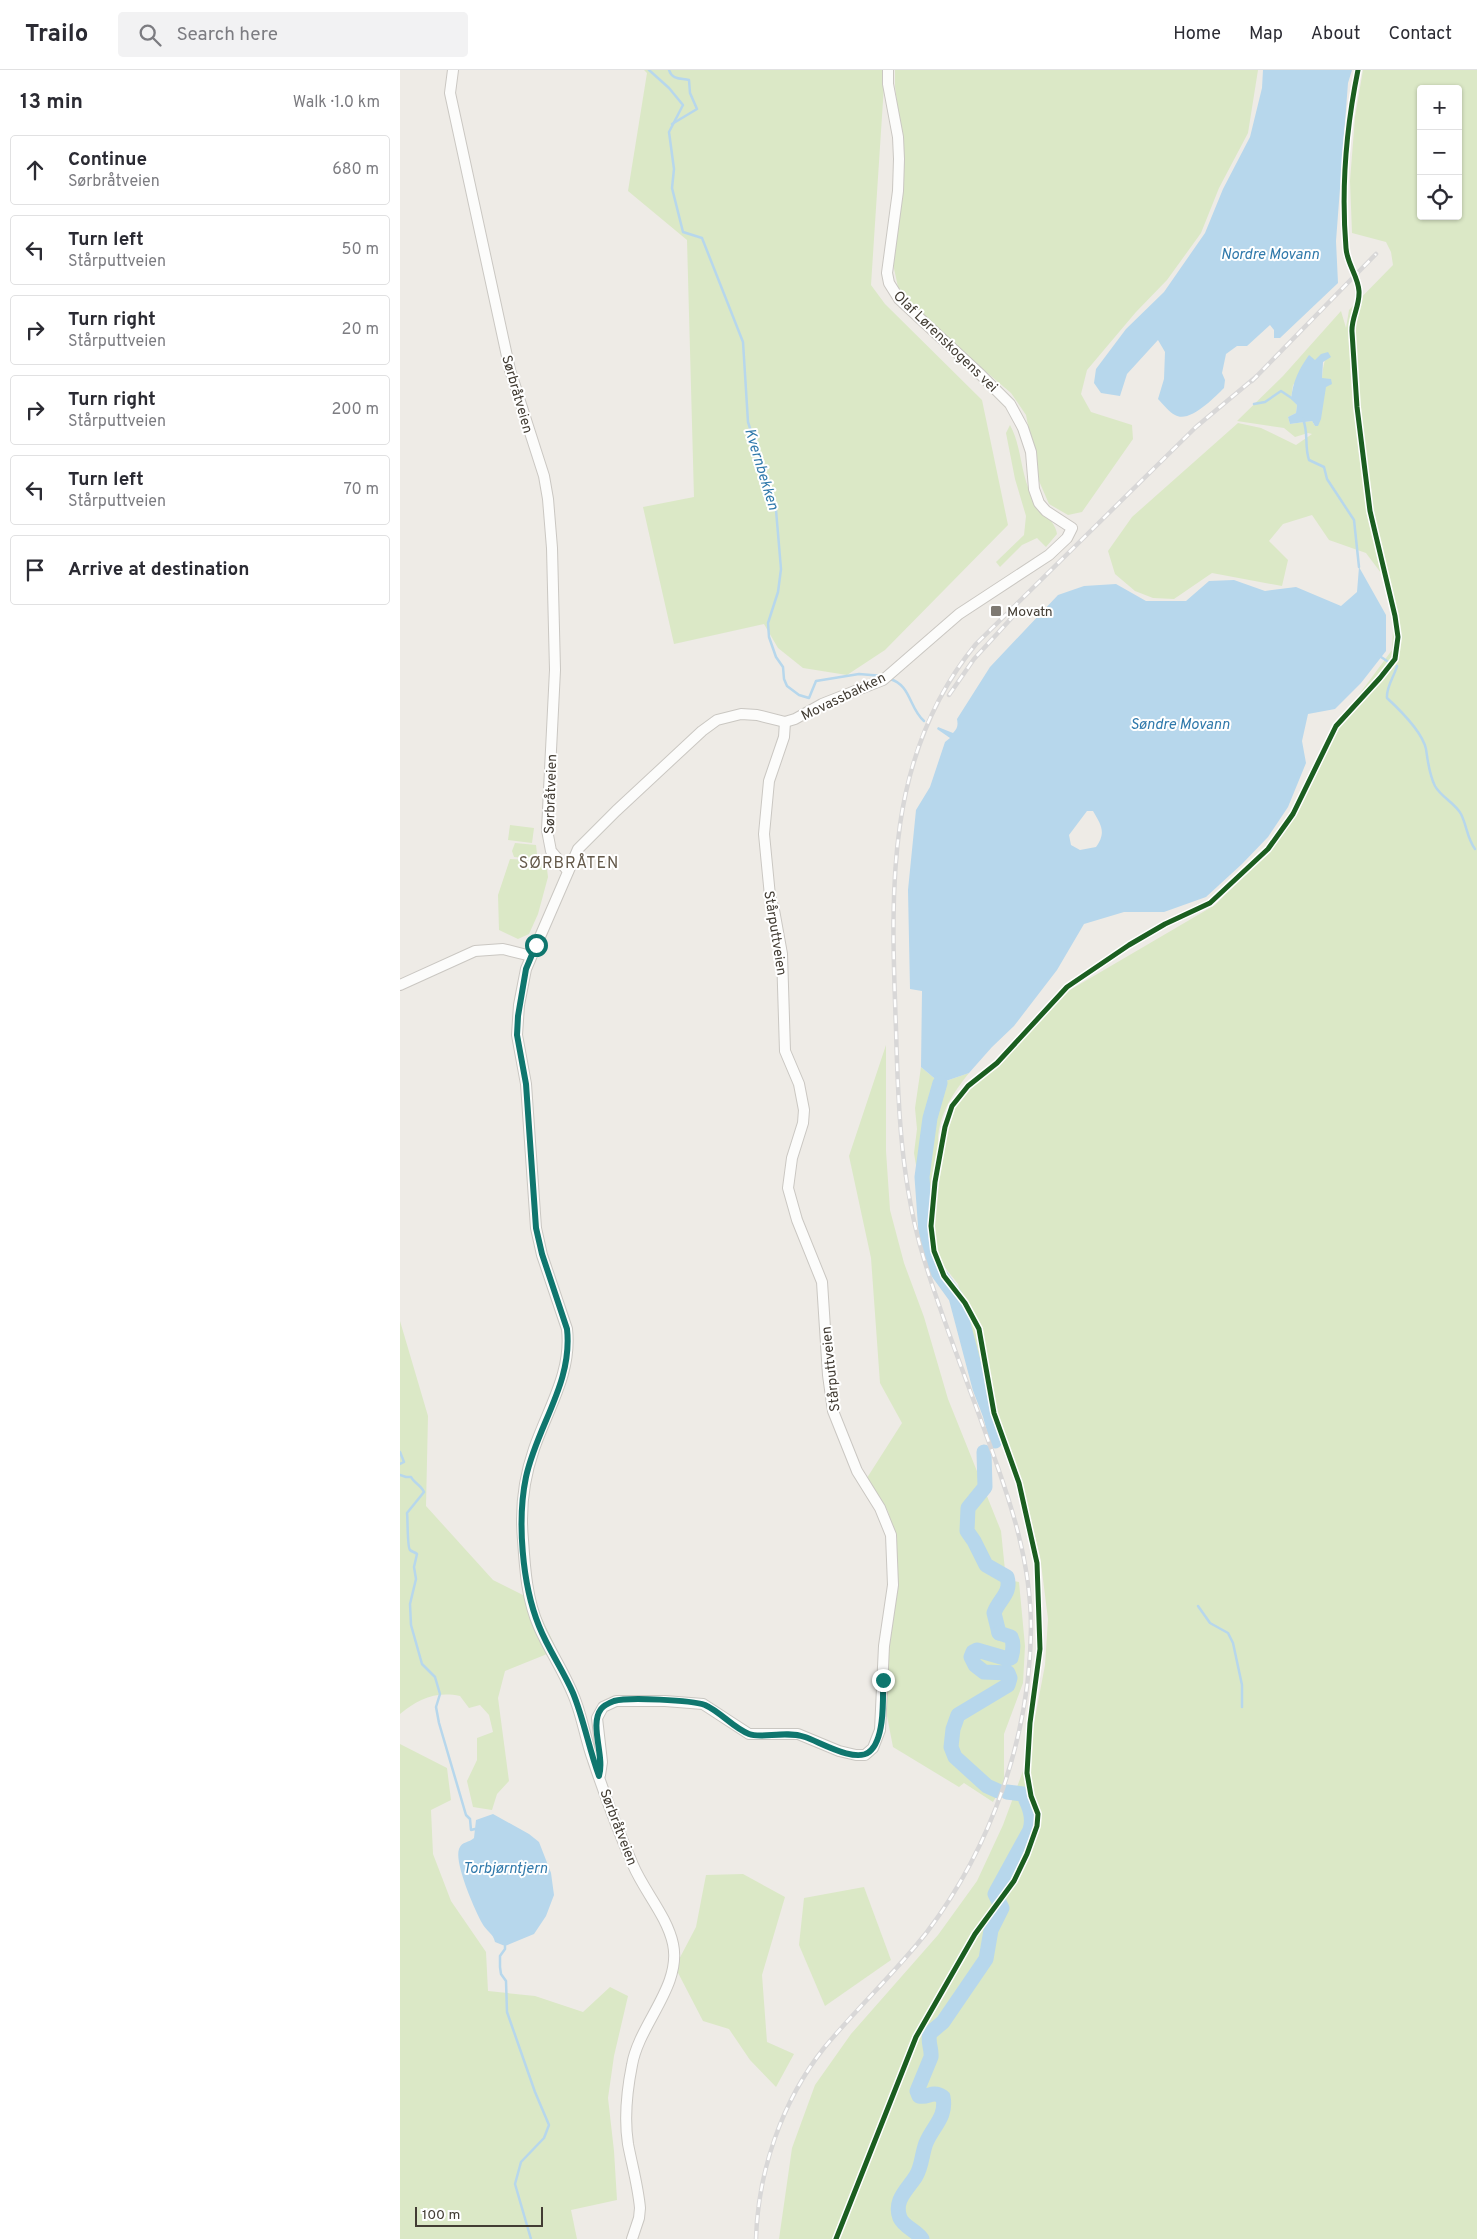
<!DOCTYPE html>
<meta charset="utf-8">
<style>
:root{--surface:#fff;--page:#f2f2f3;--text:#2b2b33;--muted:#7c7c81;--line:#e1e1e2}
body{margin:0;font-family:Overpass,sans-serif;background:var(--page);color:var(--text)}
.controls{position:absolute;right:15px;top:15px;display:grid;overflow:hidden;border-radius:5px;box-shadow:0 1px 4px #0004}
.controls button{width:45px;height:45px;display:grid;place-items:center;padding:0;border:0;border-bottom:1px solid var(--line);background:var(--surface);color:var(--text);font:25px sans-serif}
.scale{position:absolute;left:15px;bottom:12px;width:128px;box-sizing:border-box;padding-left:5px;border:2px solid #423c33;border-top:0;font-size:14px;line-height:18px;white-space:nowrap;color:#423c33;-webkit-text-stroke:4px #fff;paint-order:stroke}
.stop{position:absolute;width:15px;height:15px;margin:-11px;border:4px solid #0f766e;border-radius:50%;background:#fff}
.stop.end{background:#0f766e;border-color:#fff;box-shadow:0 1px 5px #0008}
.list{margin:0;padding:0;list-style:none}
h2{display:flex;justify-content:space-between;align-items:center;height:65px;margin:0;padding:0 20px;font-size:21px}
h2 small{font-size:16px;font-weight:400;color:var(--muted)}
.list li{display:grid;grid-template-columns:32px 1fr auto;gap:15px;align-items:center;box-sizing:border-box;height:70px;margin:0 10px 10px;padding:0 10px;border:1px solid var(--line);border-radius:5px}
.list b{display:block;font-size:19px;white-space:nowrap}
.list p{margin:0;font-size:16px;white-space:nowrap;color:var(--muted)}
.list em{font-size:16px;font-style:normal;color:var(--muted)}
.icon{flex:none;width:28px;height:28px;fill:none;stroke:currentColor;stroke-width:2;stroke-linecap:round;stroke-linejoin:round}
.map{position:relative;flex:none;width:1077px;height:2169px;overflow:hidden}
header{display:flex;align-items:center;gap:30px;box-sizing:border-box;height:70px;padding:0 25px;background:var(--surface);border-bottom:1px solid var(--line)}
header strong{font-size:24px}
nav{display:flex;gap:28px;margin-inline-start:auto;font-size:18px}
.search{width:350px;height:45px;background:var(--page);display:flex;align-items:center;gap:12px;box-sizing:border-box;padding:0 18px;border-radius:5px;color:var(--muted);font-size:19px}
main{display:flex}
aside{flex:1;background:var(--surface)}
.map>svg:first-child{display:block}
.green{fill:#dbe8c6;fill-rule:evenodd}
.water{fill:#b7d7ec;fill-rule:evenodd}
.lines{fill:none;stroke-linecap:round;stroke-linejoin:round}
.stream{stroke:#b7d7ec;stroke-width:2.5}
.river{stroke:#b7d7ec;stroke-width:15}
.minor-casing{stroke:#cac7c2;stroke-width:12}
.minor{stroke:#fcfcfb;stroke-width:10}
.rail-casing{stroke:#d8d7d7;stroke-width:4.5}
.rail{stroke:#fff;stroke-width:2.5;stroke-dasharray:8;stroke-linecap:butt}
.cycleway-casing{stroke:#fff;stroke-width:8}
.cycleway{stroke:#1b5e20;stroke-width:5}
.route{stroke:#0f766e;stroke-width:6}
.poi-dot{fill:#7e7972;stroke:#fff;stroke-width:2}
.labels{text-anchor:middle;stroke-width:4;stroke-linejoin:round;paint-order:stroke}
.street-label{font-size:14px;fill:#423c33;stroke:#fff}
.poi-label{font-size:14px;fill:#423c33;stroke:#fff;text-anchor:start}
.water-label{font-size:15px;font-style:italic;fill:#3079ab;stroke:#fff}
.quarter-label{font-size:16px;letter-spacing:1px;fill:#655a4b;stroke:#fff}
</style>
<header>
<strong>Trailo</strong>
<div class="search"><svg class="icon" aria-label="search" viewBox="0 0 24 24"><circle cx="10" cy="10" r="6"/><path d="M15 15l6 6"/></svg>Search here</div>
<nav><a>Home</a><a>Map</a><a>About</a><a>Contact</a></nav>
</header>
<main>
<aside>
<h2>13 min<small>Walk · 1.0 km</small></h2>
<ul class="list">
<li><svg class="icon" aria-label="ahead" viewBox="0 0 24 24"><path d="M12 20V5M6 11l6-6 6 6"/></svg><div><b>Continue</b><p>Sørbråtveien</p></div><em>680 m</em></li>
<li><svg class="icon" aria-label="left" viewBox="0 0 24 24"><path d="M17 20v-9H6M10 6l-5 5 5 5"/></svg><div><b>Turn left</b><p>Stårputtveien</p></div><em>50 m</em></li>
<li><svg class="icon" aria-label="right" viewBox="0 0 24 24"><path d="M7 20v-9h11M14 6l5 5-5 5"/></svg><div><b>Turn right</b><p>Stårputtveien</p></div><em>20 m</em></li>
<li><svg class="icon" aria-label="right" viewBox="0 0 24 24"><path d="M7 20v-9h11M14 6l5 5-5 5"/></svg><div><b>Turn right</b><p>Stårputtveien</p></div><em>200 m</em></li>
<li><svg class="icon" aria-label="left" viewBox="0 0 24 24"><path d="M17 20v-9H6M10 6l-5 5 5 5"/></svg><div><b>Turn left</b><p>Stårputtveien</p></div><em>70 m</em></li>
<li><svg class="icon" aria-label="arrive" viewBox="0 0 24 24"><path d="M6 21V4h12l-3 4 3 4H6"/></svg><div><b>Arrive at destination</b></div></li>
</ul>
</aside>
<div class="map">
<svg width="1077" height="2169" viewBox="0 0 1077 2169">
<rect width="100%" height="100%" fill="#eeebe6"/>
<g class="green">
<path d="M 244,0 L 485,0 L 471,215 L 485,234 L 582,330 L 608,455 L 485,580 L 447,605 L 403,598 L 378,578 L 364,554 L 274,574 L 243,437 L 294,427 L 287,170 L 228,121 L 247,3 Z"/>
<path d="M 495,0 L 858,0 L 848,63 L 819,118 L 801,163 L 767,210 L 736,242 L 687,300 L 681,324 L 691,342 L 732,355 L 733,369 L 682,442 L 668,445 L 649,434 L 639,411 L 626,345 L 611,323 L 532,256 L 513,238 L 498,217 L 493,194 L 501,68 L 495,16 Z"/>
<path d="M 963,0 L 1077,0 L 1077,2169 L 379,2169 L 392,2078 L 415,2015 L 451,1964 L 538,1865 L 577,1811 L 603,1755 L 627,1690 L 645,1595 L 648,1549 L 640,1486 L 624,1424 L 589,1332 L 558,1214 L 536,1186 L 525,1141 L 526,1127 L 523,1138 L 514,1083 L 517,1059 L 515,1038 L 521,997 L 540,1013 L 569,1003 C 553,1023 539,1044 538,1070 L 562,1025 L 663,924 L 815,835 L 856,793 L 894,744 L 908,710 L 941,649 L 992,580 L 994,543 L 987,511 L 966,483 L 929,470 L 912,445 L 883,454 L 869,471 L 888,490 L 882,516 L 812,503 L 774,529 L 753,528 L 735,521 L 715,504 L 708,481 L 732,447 L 838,353 L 861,358 L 896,375 L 912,364 L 908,363 L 895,367 L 884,358 L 837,351 L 883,306 L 941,241 L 946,258 L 949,240 L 993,195 L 991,182 L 986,172 L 952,163 L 950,111 L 955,47 ZM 1021,19 L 1058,19 L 1058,146 L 1021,146 ZM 928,282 C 917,305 926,333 915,356 L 912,351 L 890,354 L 888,347 L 896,343 L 897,335 L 891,328 L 893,315 Z"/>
<path d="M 610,355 C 622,377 620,403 632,426 C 638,438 656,452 657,464 L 646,477 L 637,468 L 622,475 L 600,497 L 596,492 L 624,465 L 626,446 L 615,409 L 606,363 Z"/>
<path d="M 110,755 L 134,758 L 132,773 L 108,770 Z"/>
<path d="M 115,773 L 136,775 L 137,784 L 135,789 L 114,787 L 112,781 Z"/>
<path d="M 110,789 L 146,791 L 148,807 L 138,844 L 129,864 L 118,869 L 99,860 L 98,825 Z"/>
<path d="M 486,975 L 486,1081 L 490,1140 L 504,1193 L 524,1247 L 548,1329 L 601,1461 L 606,1510 L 619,1512 L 625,1576 L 623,1613 L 604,1664 L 604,1713 L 593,1732 L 564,1713 L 559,1717 L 493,1677 L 487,1646 L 486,1580 L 494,1462 L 488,1441 L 465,1411 L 502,1353 L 480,1313 L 471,1188 L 449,1086 Z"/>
<path d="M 0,1251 L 28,1346 L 26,1436 L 93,1510 L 133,1530 L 157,1580 L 105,1601 L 98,1628 L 109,1711 L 97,1724 L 92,1740 L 73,1737 L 67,1711 L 77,1690 L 77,1668 L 93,1662 L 89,1645 L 80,1635 L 69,1638 L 60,1626 C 36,1621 18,1629 0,1644 Z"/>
<path d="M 0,1674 L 47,1698 L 51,1730 L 31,1740 L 33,1784 L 51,1831 L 86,1882 L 88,1921 L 135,1926 L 183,1942 L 210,1917 L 228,1926 L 214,1986 L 208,2028 L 214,2081 L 217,2130 L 171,2140 L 177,2169 L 0,2169 Z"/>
<path d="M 343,1804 L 385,1827 L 362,1905 L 367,1972 L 394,1984 L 376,2017 L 350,1990 L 329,1959 L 303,1951 L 275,1897 L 296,1857 L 306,1805 Z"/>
<path d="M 464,1817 L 491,1890 L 425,1936 L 399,1875 L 404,1828 Z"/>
</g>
<g class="water">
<path d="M 863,0 L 952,0 L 948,13 L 936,171 L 938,213 L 880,268 L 874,268 L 874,260 L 870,255 L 847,276 L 837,276 L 826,284 L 822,303 L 825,310 L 824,318 C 815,327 789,354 775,345 C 769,342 763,334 758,329 L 764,309 L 765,282 L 758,270 L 727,304 L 720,326 L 701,323 L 694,313 L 696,299 L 726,259 L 764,222 L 805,163 L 823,119 L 850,67 L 862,18 Z"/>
<path d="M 928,282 L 931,287 L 923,292 L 922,308 L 931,309 L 932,314 L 926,317 L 921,349 L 918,356 L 915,356 L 912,351 L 890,354 L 888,347 L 896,343 L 897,335 L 891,329 C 893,311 899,299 909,285 L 915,290 L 921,284 Z"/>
<path d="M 959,497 L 986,545 L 986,581 L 961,613 L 935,639 L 908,644 L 902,671 L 906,693 L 888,737 L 868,767 L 842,794 L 806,827 L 764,842 L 724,842 L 684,854 L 657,900 L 614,956 L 592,977 L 569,1003 L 540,1013 L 521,997 L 522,921 L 510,919 L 508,820 L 516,740 L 530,717 L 545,672 L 550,668 L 537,659 L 538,657 L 553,663 C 558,658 558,655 557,649 L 590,597 L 658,525 L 684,516 L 716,514 L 746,531 L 786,531 L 809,511 L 834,510 L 865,521 L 896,517 L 941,536 L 957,522 ZM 687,741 L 693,741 C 702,756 706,763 696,777 L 680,780 L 671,775 L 669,765 Z"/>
<path d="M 93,1744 L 129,1764 L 139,1772 L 151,1803 L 154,1825 L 146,1846 L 134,1864 L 105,1876 L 95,1872 C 93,1863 86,1861 82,1853 C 75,1840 54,1793 59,1779 C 62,1771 69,1773 74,1768 L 76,1750 Z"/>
</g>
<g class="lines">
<g class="stream">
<path d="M 249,0 L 269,18 L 283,35 L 269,62 L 274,99 L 272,118 L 283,162 L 302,168 L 343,272 L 348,352 L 376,440 L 381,499 L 378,522 L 368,553 L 369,567 L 376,587 L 383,597 L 384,609 L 387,616 L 399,625 L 409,628 L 416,611 L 459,604 L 483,606"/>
<path d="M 269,0 C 272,10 281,8 289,10 L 290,23 L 297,39 L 272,54"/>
<path d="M 854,334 L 865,332 L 881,321 L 893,329"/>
<path d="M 903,349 C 909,365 904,374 909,390 L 924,397 L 927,409 L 954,450 L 959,497"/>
<path d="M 981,587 L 990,593"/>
<path d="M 997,596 C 994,607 986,617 987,628 C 1000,640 1022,661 1026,679 C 1028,692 1029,704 1035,716 C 1041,727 1055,733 1061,744 C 1067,756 1067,768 1075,779"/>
<path d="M 490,609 C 511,615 509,638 524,651"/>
<path d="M 0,1382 L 4,1392 L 0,1394"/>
<path d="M 0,1405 L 6,1407 L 11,1407 C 14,1413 21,1415 24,1422 L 7,1443 C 8,1450 7,1477 10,1480 C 12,1482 15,1482 17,1484 L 14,1497 L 16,1509 L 10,1534 L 11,1555 L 22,1594 L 35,1607 L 40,1624 L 36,1637 L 39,1653 L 66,1745 L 70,1749 L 71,1760 L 75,1759"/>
<path d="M 798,1536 L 810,1553 L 828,1563 L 833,1573 L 842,1615 L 842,1637"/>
<path d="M 105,1876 L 105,1879 L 100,1886 L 100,1897 L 101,1904 L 106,1911 L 107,1942 L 135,2022 L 149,2055 L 144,2068 L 121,2092 L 115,2114 L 131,2169"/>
</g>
<g class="river">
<path d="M 540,1013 L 530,1048 L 522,1107 L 527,1177 L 532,1194 L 556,1227 L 580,1318 L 590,1344 L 596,1366 L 595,1371"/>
<path d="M 584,1382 L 585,1417 L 568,1438 L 567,1461 L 574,1471 L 586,1495 L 607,1507 C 612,1523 599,1529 594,1543 L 599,1563"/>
<path d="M 598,1721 L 587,1716 L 555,1687 L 551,1677 L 553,1659 L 558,1645 L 608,1615 L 610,1608 L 608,1603 L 584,1602 L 575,1595 L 571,1587 L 573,1582 L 577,1580 L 608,1589 L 611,1588 C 613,1581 614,1573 611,1567 L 599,1563"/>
<path d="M 522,2169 C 517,2161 504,2157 500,2148 C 493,2130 508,2119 516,2106 C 522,2096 522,2083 526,2073 C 533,2056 547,2047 543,2027 C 531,2020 530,2028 519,2026 L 517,2021 L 531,1987 C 532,1978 527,1972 530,1963 L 543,1952 L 586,1889 L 591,1860 L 602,1838 L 595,1824 L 597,1820 L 630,1760 C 634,1747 629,1736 623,1724 L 607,1722"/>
</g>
<g class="minor-casing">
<g id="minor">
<path d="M 53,0 L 50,23 L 110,300 L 144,406 L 148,429 L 152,478 L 155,600 L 147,760 L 151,781 L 168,801"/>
<path d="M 0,915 L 75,881 L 103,879 L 131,886"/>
<path d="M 200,1705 L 202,1692 L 197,1648 L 203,1637 L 216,1631 L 265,1631 L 303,1634 L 349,1664 L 398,1664 L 439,1681 L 456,1685 L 465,1685 L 473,1678 L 480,1660 L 484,1576 L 493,1515 L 491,1465 L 480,1438 L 457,1401 L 433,1341 L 428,1305 L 422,1212 L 397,1150 L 388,1118 L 392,1088 L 403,1053 L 404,1040 L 399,1014 L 385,981 L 382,884 L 374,840 L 370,826 L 364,764 L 369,711 L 384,667 L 385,652"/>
<path d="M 232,2169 L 239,2148 L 240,2138 C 238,2116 232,2095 228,2074 C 224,2048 227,2020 232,1995 C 239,1954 282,1916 273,1874 C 267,1846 244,1821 233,1795 C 218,1761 205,1726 193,1690 C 186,1671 183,1651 176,1632 C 167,1606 150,1582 139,1557 C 127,1530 125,1500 123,1470 C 120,1439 124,1408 134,1379 C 148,1338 172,1303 167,1259 L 142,1185 L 136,1158 L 126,1014 L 117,965 L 119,935 L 126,899 L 178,779 L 216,741 L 302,661 L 317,650 L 341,644 L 357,645 L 385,652 L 395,649 L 422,634 L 483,610 L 559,544 L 649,485 L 667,468 L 672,458 L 646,441 L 639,433 L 634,419 L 631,382 L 623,358 L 610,334 L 581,305 L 499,229 L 489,213 L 487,203 L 498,121 L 499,89 L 498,67 L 488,14 L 488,0"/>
</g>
</g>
<use href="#minor" class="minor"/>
<g class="rail-casing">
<g id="rail">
<path d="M 852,311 L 976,184"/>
<path d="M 549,625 L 574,589 L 617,542"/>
<path d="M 356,2169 C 358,2101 382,2031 424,1978 C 457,1938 495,1903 527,1862 C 592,1776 630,1666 631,1558 C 631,1491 610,1430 587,1367 C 566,1308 542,1249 524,1189 C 501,1114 498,1037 496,959 C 491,823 484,686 576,574 L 796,357 L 857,306"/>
</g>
</g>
<use href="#rail" class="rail"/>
<g class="cycleway-casing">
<path id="cycleway" d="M 436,2169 L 516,1967 L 575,1864 L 614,1811 L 627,1784 L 637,1756 L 638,1744 L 631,1726 L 627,1703 L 630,1653 L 640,1579 L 637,1493 L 619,1413 L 594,1343 L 579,1259 L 565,1233 L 544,1206 L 534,1181 L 531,1156 L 535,1112 L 545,1057 L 552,1036 L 568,1016 L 597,993 L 667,917 L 729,875 L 765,854 L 810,833 L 868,779 L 893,744 L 936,656 L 980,608 L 995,589 L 998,567 L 995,546 L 970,441 L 957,337 L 952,262 C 951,248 960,236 959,221 C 958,206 947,194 946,178 C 941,118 946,59 958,0"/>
</g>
<use href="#cycleway" class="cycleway"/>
</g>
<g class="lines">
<path class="route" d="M 136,875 L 126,899 L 118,946 L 117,965 L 126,1014 L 136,1158 L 142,1184 L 167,1259 C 173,1313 137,1356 126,1407 C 117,1450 122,1514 139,1556 C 148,1579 163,1600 173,1623 C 184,1650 189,1679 199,1706 C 205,1686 189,1655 201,1639 C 204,1635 209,1633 214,1631 C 228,1627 291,1630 305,1635 C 321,1642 333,1658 349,1664 C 362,1669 385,1660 405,1667 C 420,1672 455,1693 469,1682 C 485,1670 483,1628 483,1610"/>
</g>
<rect class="poi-dot" x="590" y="535" width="12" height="12" rx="2.5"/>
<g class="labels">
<g class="street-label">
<text transform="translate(546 271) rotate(44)" y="5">Olaf Lørenskogens vei</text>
<text transform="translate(118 324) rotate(74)" y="5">Sørbråtveien</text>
<text transform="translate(443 626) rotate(-26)" y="5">Movassbakken</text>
<text transform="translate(150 724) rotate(-88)" y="5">Sørbråtveien</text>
<text transform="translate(376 863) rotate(81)" y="5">Stårputtveien</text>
<text transform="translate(430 1299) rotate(-96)" y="5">Stårputtveien</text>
<text transform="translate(219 1757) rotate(69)" y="5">Sørbråtveien</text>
</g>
<g class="poi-label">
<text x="607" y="546">Movatn</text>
</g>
<g class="water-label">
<text x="870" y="189">Nordre Movann</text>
<text transform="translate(362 399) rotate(73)" y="5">Kvernbekken</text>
<text x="780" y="659">Søndre Movann</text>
<text x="105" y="1803">Torbjørntjern</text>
</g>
<g class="quarter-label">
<text x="169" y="798">SØRBRÅTEN</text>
</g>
</g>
</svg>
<div class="controls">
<button>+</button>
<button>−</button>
<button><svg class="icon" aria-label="locate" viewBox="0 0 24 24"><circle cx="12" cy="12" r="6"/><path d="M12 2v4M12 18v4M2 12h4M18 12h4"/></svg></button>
</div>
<div class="scale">100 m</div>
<div class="stop" style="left:136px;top:875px"></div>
<div class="stop end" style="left:483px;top:1610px"></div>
</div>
</main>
